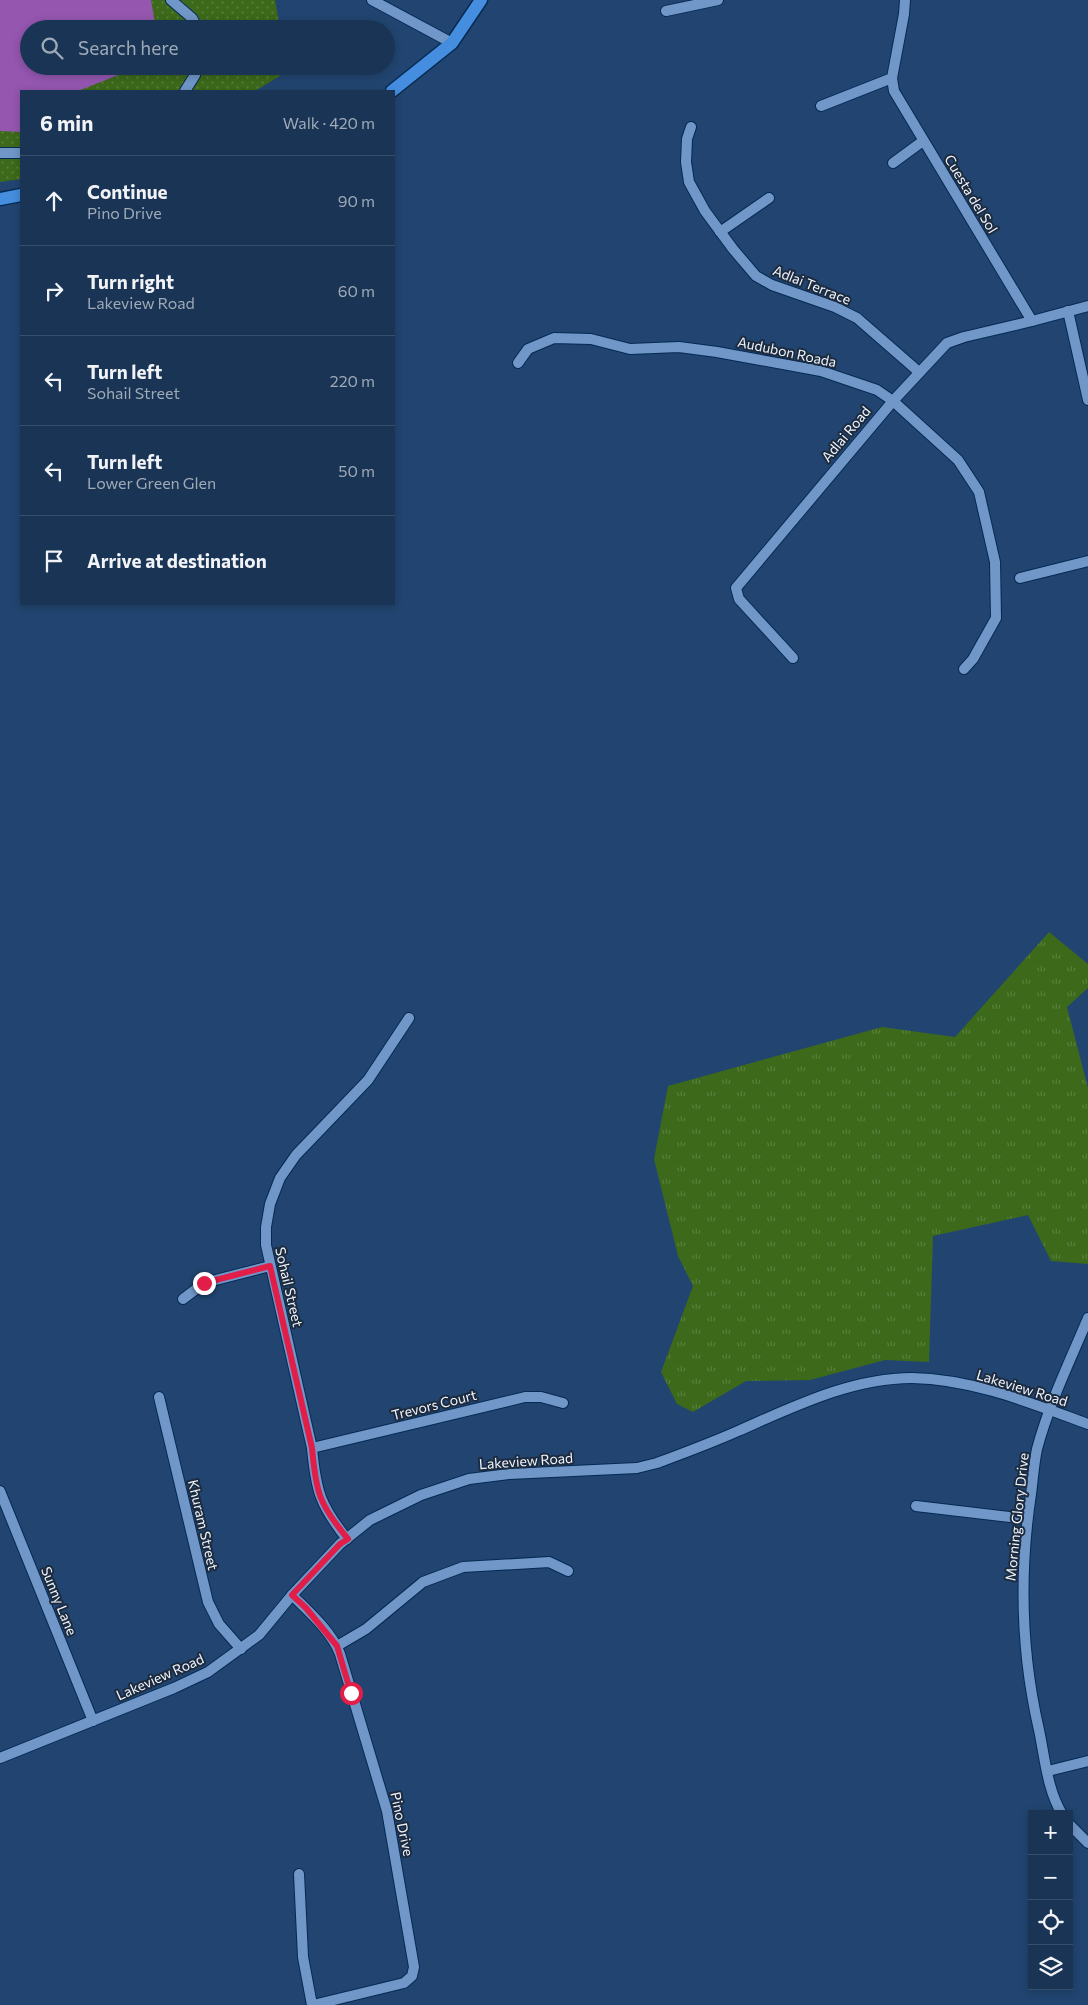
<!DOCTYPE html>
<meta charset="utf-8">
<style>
:root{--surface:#193454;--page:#223c5a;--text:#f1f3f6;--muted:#9faab8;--line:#374f6b}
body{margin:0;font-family:Commissioner,sans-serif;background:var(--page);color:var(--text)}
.controls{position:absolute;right:15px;bottom:15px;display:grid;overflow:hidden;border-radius:0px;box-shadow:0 2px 8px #0003}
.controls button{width:45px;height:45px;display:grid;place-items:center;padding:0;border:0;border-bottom:1px solid var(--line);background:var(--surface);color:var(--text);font:25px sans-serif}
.stop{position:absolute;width:15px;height:15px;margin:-11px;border:4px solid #e11d48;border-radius:50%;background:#fff}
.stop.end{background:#e11d48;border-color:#fff;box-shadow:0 1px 5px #0008}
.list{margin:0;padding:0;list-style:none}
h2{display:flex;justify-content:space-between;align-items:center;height:65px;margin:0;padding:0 20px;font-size:21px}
h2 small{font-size:16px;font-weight:400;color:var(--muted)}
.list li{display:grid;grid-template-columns:32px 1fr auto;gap:15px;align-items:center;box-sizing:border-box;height:90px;padding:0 20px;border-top:1px solid var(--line)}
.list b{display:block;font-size:19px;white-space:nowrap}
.list p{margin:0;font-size:16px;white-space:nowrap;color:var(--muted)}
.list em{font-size:16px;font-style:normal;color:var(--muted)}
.icon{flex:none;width:28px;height:28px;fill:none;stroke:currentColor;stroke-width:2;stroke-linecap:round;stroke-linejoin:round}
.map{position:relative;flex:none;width:1088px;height:2005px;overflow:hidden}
.search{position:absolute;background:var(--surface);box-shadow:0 2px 8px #0003;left:20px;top:20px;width:375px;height:55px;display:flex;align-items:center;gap:12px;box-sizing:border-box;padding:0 18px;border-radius:28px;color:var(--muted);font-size:19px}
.panel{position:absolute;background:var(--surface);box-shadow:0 2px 8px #0003;left:20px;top:90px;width:375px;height:515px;border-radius:0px}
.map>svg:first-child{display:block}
.grass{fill:url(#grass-tufts)}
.park{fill:url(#park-dots)}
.water{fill:#9456af}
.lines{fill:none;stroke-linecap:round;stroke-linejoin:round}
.minor-casing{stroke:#052a53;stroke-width:12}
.major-casing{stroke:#052a53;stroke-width:15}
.minor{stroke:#7097c8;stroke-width:10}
.major{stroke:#448ddf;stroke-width:12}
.route{stroke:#e11d48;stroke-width:6}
.labels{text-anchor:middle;stroke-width:4;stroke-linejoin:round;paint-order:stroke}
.street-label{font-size:14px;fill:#f1f5fb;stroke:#1c2b3f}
</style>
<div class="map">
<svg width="1088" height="2005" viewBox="0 0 1088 2005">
<defs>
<pattern id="grass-tufts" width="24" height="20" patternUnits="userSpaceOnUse" patternTransform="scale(1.25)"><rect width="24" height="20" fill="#3c691a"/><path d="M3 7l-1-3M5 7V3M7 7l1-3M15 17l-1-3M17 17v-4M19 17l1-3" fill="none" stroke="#597f3c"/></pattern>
<pattern id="park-dots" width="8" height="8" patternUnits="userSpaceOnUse" patternTransform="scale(1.25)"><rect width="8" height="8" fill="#3c691a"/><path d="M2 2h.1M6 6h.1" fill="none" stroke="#597f3c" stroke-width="1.8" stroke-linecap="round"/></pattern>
</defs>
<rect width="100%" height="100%" fill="#214570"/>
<path class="grass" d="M 1049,932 L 1088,964 L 1088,988 L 1067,1007 L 1088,1088 L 1088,1264 L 1051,1261 L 1028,1215 L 933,1236 L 929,1362 L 885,1360 L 810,1380 L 746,1381 L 693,1412 L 677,1404 L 661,1372 L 693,1286 L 678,1256 L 654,1159 L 668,1086 L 882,1027 L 955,1037 Z"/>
<path class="park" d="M 0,0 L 275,0 L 280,29 L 29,29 L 29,66 L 287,66 L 288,71 L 255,91 L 21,91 L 21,179 L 0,182 Z"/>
<path class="water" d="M 0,0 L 151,0 L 156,29 L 29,29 L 29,66 L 141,66 L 78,91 L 21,91 L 21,132 L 0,131 Z"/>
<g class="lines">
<g class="minor-casing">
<g id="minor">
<path d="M 171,0 L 192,18 L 198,29"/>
<path d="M 372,0 L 452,43"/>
<path d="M 666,11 L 718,0"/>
<path d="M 892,78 L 894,91 L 1032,321"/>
<path d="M 185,91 L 195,75 L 198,66"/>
<path d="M 821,106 L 892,78 L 904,14 L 905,0"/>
<path d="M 691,127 L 687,139 L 686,162 L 689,182 L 705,211 L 733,249 L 756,276 L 772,285 L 835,307 L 857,318 L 919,372"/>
<path d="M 0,153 L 21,153"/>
<path d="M 893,163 L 923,141"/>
<path d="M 720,232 L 769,198"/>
<path d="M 1068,311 L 1088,400"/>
<path d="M 518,363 L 528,349 L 554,338 L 591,339 L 630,349 L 679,347 L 717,352 L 821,371 L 877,390 L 893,401 L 958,460 L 979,492 L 995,562 L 996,618 L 973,659 L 964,669"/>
<path d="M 1020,578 L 1088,561"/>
<path d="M 793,658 L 739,599 L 736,588 L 893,401 L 947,343 L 964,337 L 1032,321 L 1088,306"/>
<path d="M 183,1299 L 204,1283 L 270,1266"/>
<path d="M 159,1397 L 208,1602 L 219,1624 L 241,1649"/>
<path d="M 312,1448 L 525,1397 L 541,1397 L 563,1403"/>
<path d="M 0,1491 L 93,1721"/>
<path d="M 916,1506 L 1027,1519"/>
<path d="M 347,1539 C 320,1505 316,1491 312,1448 L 266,1245 L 266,1227 L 270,1204 L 280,1178 L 296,1155 L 368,1080 L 409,1018"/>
<path d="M 292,1595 C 309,1612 332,1632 340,1654 L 387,1811 L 414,1967 L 412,1976 L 404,1983 L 313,2005"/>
<path d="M 337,1646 L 366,1629 L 423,1582 L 463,1567 L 549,1562 L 568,1571"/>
<path d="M 0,1758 L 174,1688 L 208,1672 L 259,1635 L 292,1595 L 340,1544 L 370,1520 L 421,1495 L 469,1479 L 509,1474 L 637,1468 L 657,1463 C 684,1453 711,1443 738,1431 C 793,1407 851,1378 912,1378 C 973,1379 1031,1403 1088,1424"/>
<path d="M 1048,1771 L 1088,1761"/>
<path d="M 1062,1814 C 1047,1789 1045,1758 1039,1730 C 1021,1652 1019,1574 1031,1494 C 1033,1479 1034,1463 1037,1449 C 1049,1404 1070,1361 1088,1318"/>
<path d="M 1069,1824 L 1088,1843"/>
<path d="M 299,1874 L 303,1957 L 312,2005"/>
</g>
</g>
<g class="major-casing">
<g id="major">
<path d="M 392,91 L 452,43 L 481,0"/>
<path d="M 0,199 L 21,195"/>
</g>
</g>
<use href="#minor" class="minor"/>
<use href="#major" class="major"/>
</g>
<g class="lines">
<path class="route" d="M 204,1283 L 270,1266 L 312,1448 C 316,1493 319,1504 348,1539 L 340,1544 L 292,1595 L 306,1608 L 337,1646 L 351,1693"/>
</g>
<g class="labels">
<g class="street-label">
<text transform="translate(971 194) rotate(59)" y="5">Cuesta del Sol</text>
<text transform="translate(812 285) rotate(22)" y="5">Adlai Terrace</text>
<text transform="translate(787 352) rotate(12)" y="5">Audubon Roada</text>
<text transform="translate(846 434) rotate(-50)" y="5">Adlai Road</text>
<text transform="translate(289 1287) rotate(77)" y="5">Sohail Street</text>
<text transform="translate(1022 1388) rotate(17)" y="5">Lakeview Road</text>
<text transform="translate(434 1405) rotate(-14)" y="5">Trevors Court</text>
<text transform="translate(526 1461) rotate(-4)" y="5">Lakeview Road</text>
<text transform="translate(1017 1517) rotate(-84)" y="5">Morning Glory Drive</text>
<text transform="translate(203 1525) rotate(77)" y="5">Khuram Street</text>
<text transform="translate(59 1601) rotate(68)" y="5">Sunny Lane</text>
<text transform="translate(160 1677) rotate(-24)" y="5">Lakeview Road</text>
<text transform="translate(402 1824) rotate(78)" y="5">Pino Drive</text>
</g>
</g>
</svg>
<div class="controls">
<button>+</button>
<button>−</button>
<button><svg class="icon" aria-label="locate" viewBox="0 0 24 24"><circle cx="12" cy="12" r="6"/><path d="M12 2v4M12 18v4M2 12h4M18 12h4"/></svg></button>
<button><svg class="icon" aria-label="layers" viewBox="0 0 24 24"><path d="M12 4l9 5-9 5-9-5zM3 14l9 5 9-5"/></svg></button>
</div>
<div class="stop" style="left:351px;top:1693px"></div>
<div class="stop end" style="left:204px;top:1283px"></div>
<div class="search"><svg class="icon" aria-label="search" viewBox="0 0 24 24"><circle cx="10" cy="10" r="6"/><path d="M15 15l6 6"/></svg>Search here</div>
<section class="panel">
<h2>6 min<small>Walk · 420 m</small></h2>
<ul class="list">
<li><svg class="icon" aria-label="ahead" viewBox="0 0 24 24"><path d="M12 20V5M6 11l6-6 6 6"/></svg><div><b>Continue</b><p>Pino Drive</p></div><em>90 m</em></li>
<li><svg class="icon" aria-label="right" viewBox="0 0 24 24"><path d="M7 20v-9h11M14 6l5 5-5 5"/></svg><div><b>Turn right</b><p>Lakeview Road</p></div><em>60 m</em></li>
<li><svg class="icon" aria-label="left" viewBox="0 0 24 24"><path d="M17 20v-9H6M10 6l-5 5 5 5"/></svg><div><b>Turn left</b><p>Sohail Street</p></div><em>220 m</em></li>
<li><svg class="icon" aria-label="left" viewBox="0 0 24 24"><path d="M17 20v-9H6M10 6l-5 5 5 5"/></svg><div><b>Turn left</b><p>Lower Green Glen</p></div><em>50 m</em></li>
<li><svg class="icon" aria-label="arrive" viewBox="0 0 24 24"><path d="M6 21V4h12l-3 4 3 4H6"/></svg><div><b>Arrive at destination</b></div></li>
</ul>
</section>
</div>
